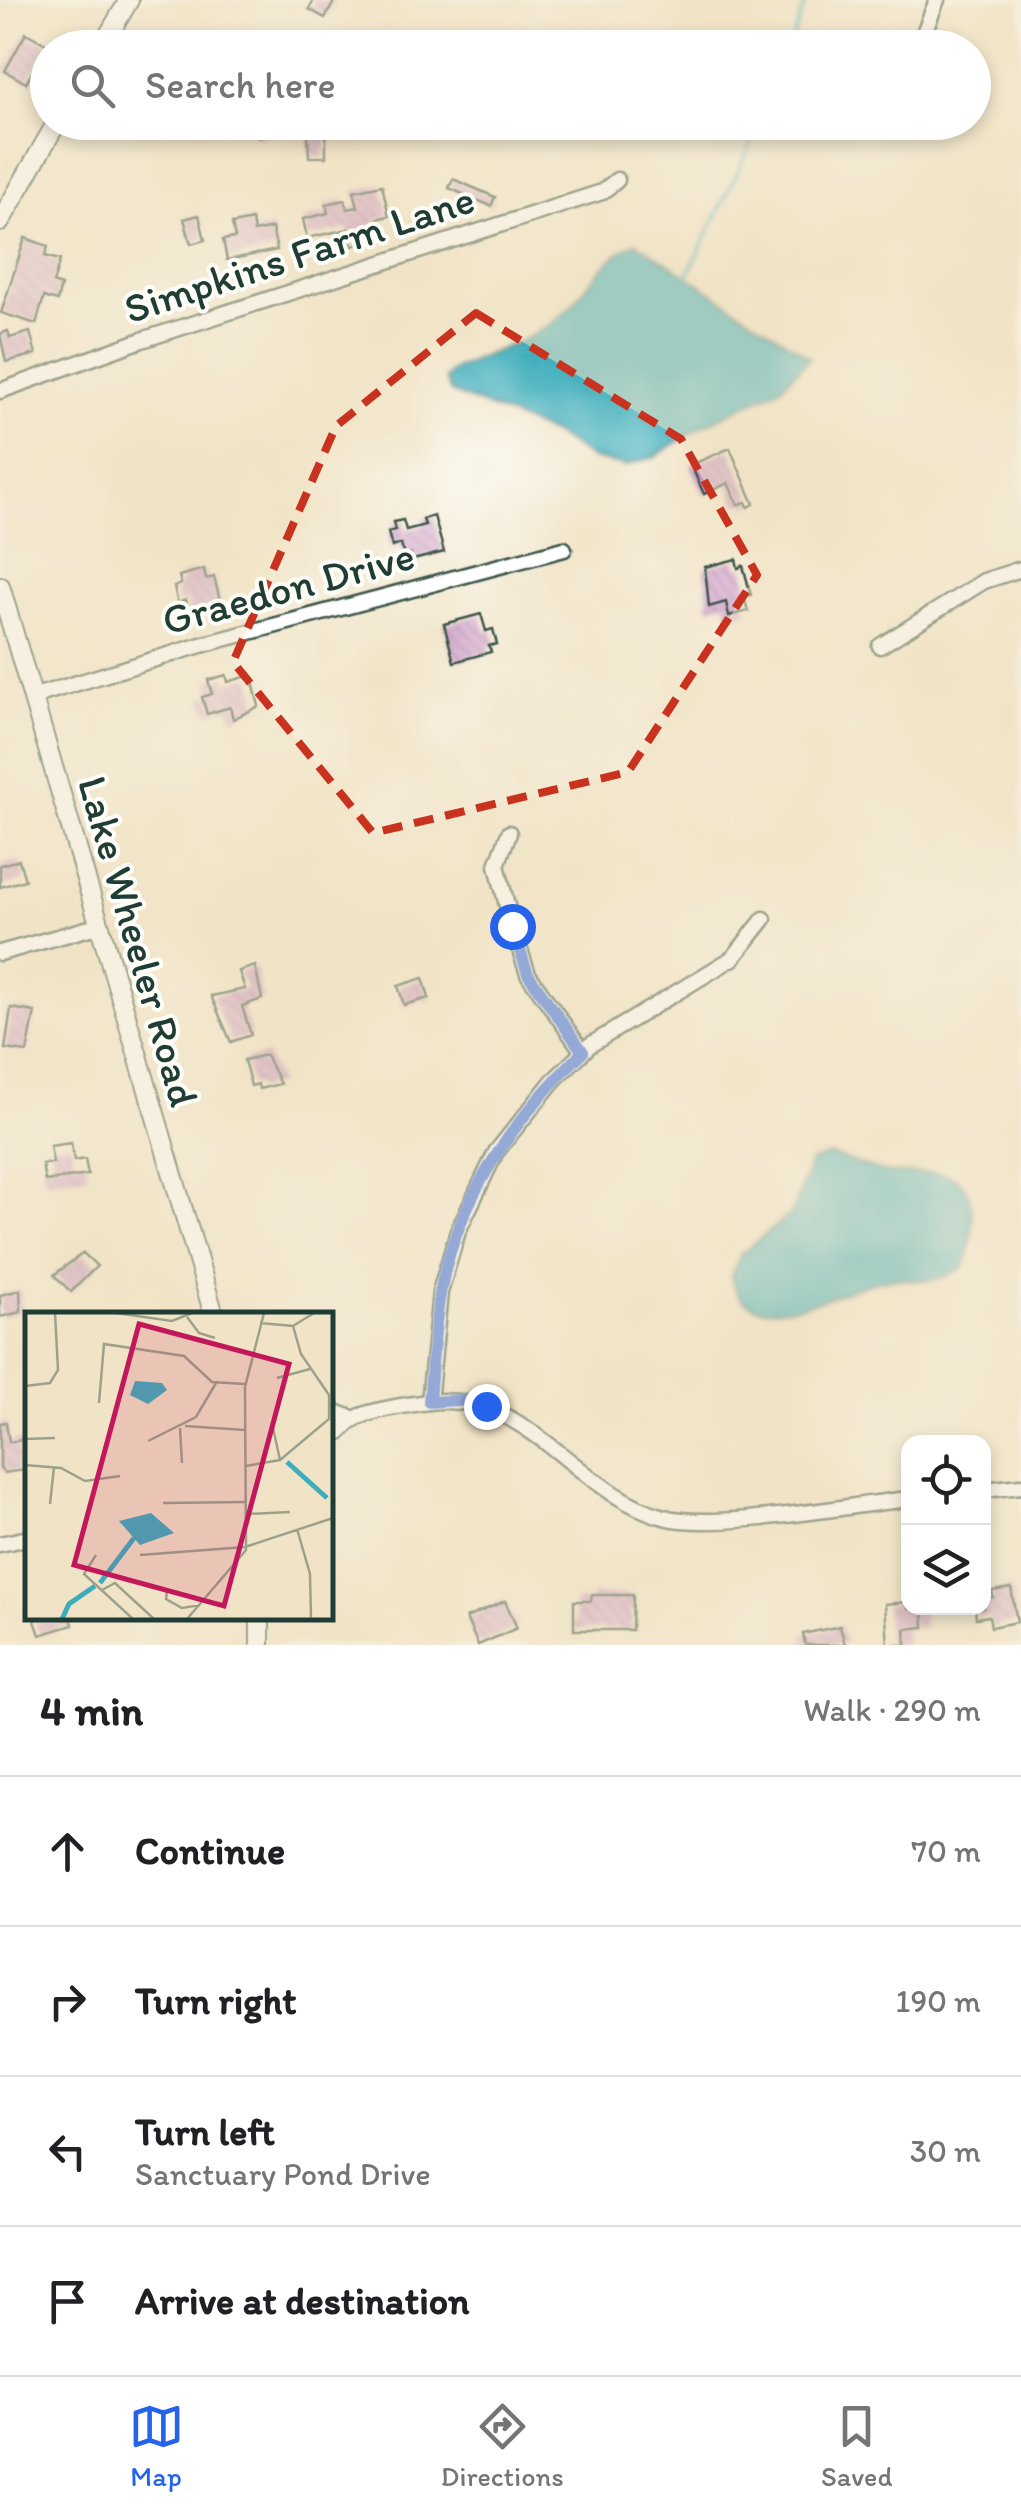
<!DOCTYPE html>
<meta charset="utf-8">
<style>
:root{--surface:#fff;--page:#f6f6f6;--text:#202124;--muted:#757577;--line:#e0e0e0;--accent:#2563eb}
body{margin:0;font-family:Itim,sans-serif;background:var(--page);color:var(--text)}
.controls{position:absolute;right:30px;bottom:30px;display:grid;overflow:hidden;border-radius:20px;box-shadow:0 5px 15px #0003}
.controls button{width:90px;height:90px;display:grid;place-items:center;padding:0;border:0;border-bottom:2px solid var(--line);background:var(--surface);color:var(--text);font:50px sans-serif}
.stop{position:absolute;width:30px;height:30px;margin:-22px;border:8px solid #2563eb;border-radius:50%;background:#fff}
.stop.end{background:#2563eb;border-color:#fff;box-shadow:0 2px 10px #0008}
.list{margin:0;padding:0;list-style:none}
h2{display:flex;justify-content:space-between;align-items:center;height:130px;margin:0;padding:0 40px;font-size:42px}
h2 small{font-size:32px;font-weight:400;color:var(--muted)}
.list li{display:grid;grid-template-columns:65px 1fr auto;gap:30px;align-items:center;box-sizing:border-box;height:150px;padding:0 40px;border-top:2px solid var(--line)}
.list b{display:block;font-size:38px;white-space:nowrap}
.list p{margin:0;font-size:32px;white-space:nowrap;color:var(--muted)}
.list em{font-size:32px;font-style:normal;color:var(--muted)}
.icon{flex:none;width:55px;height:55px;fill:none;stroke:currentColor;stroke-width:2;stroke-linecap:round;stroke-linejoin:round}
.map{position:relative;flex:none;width:1021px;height:1645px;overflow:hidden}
.search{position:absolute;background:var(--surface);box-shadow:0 5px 15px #0003;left:30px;right:30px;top:30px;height:110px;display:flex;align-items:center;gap:25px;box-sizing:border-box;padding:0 35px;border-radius:55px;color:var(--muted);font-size:38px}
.sheet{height:730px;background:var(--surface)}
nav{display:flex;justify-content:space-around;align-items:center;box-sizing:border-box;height:140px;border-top:2px solid var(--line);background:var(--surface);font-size:28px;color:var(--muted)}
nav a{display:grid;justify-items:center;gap:5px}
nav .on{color:var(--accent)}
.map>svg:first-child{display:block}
.water{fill:#3eadbb;stroke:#2e7578;stroke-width:2.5}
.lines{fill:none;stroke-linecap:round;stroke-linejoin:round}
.stream{stroke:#3eadbb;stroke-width:4}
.building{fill:url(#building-back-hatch)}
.minor-casing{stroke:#3e564a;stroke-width:19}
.tertiary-casing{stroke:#3e564a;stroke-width:22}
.minor{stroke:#fff;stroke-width:14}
.tertiary{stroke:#fff;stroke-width:18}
.route{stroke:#2563eb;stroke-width:12}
.marked{fill:none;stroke:#c8321e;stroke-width:8;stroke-dasharray:20 12;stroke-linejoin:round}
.labels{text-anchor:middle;stroke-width:8;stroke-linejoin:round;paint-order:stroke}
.street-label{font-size:42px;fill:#1f3d34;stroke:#fdfcf7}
.inset-river{fill:none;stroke:#3eadbb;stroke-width:5}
.inset-road{fill:none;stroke:#9da18c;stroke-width:2.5}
.view{fill:#c2185b;fill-opacity:0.15;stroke:#c2185b;stroke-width:5}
.inset-edge{fill:none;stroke:#1f3d34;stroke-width:5}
</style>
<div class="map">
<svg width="1021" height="1645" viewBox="0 0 1021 1645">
<defs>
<pattern id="building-back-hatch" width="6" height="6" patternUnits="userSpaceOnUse" patternTransform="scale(2.5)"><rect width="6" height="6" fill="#cf9bc6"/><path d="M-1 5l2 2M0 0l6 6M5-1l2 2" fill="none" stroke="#a780a2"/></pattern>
</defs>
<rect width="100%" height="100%" fill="#fdfcf7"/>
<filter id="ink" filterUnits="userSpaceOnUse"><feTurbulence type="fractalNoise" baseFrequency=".01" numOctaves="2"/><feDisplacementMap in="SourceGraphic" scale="20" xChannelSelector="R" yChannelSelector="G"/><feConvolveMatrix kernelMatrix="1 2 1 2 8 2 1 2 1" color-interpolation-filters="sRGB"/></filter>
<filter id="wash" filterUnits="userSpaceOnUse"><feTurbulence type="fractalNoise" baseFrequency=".0048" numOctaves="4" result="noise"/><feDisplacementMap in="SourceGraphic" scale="40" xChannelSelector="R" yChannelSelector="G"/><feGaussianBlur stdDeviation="2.25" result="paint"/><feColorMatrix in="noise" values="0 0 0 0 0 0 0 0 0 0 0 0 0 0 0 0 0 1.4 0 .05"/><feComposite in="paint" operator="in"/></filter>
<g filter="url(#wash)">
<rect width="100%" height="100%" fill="#f1e3c6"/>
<g class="water">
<path d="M 636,242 L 810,357 L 780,388 L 699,428 L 656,456 L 625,466 L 593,459 L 554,434 L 451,392 L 445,379 L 453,370 C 485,353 522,345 552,323 C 586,297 595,263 636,242 Z"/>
<path d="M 829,1155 C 849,1160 869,1169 889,1173 C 907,1176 926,1171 944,1174 C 982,1179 975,1243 963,1268 C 922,1293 908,1271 873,1282 C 837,1292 743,1342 731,1276 L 741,1254 L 792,1213 L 810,1162 Z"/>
</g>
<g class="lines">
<g class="stream">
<path d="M 790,48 L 806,0"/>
<path d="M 687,276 L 762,122"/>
</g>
</g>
<g id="blocks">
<g class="building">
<path d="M 314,0 L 335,0 L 325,18 L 309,9 Z"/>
<path d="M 26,33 L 48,45 L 26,83 L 5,71 Z"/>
<path d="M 253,122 L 275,122 L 278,131 L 259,138 Z"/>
<path d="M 635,122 L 666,122 L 660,142 L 632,134 Z"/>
<path d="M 308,134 L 326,134 L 326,157 L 309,157 Z"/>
<path d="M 453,179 L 495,197 L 491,206 L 449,188 Z"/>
<path d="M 382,185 L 389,216 L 377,219 L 382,240 L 352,246 L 348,229 L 307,238 L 303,219 L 328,213 L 326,204 L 345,200 L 347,209 L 358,207 L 354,191 Z"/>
<path d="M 199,215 L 205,240 L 191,244 L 184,219 Z"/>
<path d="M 252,220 L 254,232 L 272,228 L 277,250 L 227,260 L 223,240 L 235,238 L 232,224 Z"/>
<path d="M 25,238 L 48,246 L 45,256 L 60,260 L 53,283 L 61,286 L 57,301 L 44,297 L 36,324 L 1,313 Z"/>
<path d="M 8,331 L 10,338 L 30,332 L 36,354 L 6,362 L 0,334 Z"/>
<path d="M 730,448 L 754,504 L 748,507 L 746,502 L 738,505 L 728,483 L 704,494 L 691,465 Z"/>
<path d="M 434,516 L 444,552 L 413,560 L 411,555 L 404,556 L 401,544 L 392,547 L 388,532 L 395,530 L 393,522 L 403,520 L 406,530 L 425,525 L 423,519 Z"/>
<path d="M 736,559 L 738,568 L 743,566 L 751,595 L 744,597 L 748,611 L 729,616 L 726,602 L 709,607 L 705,567 Z"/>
<path d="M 204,569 L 206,579 L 214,577 L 221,604 L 189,613 L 186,600 L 178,603 L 174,587 L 181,584 L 179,576 Z"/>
<path d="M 481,614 L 486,631 L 493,629 L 497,644 L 489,646 L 491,652 L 454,662 L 444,624 Z"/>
<path d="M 226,675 L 228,682 L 251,675 L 259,706 L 233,719 L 230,707 L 207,714 L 202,697 L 212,694 L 208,680 Z"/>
<path d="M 19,860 L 25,880 L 0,887 L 0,865 Z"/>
<path d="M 255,966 L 262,999 L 242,1006 L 251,1035 L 231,1042 L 211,996 L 245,989 L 239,971 Z"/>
<path d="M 423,978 L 429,998 L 404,1005 L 398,986 Z"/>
<path d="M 11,1008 L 35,1012 L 27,1052 L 5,1049 Z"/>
<path d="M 266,1055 L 280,1084 L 259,1089 L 258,1084 L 251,1086 L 244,1060 Z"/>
<path d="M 71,1143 L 74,1161 L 85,1159 L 88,1175 L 45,1181 L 42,1164 L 53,1163 L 50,1146 Z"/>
<path d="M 83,1253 L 97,1266 L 71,1292 L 54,1275 Z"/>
<path d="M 20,1290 L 21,1312 L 0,1317 L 0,1295 Z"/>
<path d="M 6,1422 L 9,1442 L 28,1439 L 25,1470 L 4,1473 L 0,1468 L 0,1423 Z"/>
<path d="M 1011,1588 L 1017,1622 L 991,1627 L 989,1616 L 976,1618 L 975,1608 L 984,1608 L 984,1599 L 993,1597 L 992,1591 Z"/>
<path d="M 592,1595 L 633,1595 L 632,1630 L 574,1630 L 574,1601 L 591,1601 Z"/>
<path d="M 505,1601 L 517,1628 L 478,1645 L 466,1618 Z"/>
<path d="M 908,1602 L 908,1608 L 923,1608 L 924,1627 L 905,1629 L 906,1645 L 888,1645 L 885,1604 Z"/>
<path d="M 34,1618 L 71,1618 L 73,1625 L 40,1635 Z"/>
<path d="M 840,1626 L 845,1645 L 805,1645 L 803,1634 Z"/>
</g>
</g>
</g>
<g filter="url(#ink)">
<use href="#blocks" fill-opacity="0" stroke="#3e564a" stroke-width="2.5"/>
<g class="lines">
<g class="minor-casing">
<g id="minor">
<path d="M 918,48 L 937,0"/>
<path d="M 0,391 L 142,340 L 602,192 L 617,180"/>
<path d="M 880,646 L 984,581 L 1021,569"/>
<path d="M 32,697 L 201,645 L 564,549"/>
<path d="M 509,833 L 497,865 L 512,926 L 528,974 L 583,1052"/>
<path d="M 0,953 L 97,926"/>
<path d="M 429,1402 L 440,1292 L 458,1231 L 496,1152 L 553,1081 L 590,1045 L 733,958 L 764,919"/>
<path d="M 330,1410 L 355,1419"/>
<path d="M 330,1437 C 342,1434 344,1425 354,1419 C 371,1410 402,1406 421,1403 C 527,1385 572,1492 664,1517 C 714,1531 851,1505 908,1499"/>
<path d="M 984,1490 L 1021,1486"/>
<path d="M 0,1544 L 28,1538"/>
</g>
</g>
<g class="tertiary-casing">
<g id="tertiary">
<path d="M 101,48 L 129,0"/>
<path d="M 0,222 L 57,122"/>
<path d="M 0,586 L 214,1315"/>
<path d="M 260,1645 L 260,1618"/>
</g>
</g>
<use href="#minor" class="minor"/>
<use href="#tertiary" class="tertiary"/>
</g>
</g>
<g class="lines" filter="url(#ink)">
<path class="route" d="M 486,1406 L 460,1400 L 429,1402 C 432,1366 434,1330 440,1294 C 456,1200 515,1117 583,1052 L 528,974 L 512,926"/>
</g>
<path d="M0 0H1021V1645H0ZM 476,313 L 681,439 L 757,575 L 628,772 L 373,833 L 233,662 L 336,426 Z" fill="#f1e3c6" fill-opacity=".55" fill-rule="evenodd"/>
<path class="marked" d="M 476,313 L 681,439 L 757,575 L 628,772 L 373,833 L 233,662 L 336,426 Z"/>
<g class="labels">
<g class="street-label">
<text transform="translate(299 253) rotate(-18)" y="15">Simpkins Farm Lane</text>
<text transform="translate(288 587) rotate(-15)" y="15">Graedon Drive</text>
<text transform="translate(139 941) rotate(74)" y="15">Lake Wheeler Road</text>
</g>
</g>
<g transform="translate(25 1312)">
<rect width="308" height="308" fill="#f1e3c6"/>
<path d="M 110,69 L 137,71 L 142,78 L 123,92 L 105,83 ZM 126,201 L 149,221 L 115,233 L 94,209 Z" fill="#3eadbb"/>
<path class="inset-river" d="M 262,150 L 302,186M 75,271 L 109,226M 37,307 L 44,292 L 70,274"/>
<path class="inset-road" d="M 91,1 L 147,9 L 167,1M 162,5 L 174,21 L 190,26M 235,11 L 268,14 L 289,1M 252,66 L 285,57M 0,74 L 25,71 L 33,58 L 30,1M 74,91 L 79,32 L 159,44 L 187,70 L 220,72M 160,114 L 220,118M 155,116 L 157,151M 248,116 L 255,148M 0,127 L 30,126M 123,129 L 171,105 L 191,71M 0,153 L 36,156 L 60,169 L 95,164M 221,154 L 255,148 L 304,107 L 304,83 L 276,42 L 268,14M 138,191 L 222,190M 25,192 L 29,155M 222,202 L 265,200M 272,217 L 285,262 L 286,307M 71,243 L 59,262 L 108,307M 115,243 L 220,235 L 308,206M 77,278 L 90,271 L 129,307M 142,279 L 141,287 L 157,296 L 175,293M 162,307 L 221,238 L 220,75 L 239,1"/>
<path class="view" d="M 114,12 L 264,52 L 199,294 L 49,253 Z"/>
<rect width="308" height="308" class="inset-edge"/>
</g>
</svg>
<div class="controls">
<button><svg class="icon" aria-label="locate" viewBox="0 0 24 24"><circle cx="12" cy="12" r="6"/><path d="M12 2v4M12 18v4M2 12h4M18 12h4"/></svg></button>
<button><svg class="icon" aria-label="layers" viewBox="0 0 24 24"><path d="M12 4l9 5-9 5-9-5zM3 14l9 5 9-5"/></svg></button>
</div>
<div class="stop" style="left:512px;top:926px"></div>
<div class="stop end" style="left:486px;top:1406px"></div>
<div class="search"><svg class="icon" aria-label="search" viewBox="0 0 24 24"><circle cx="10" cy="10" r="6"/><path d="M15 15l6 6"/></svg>Search here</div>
</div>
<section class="sheet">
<h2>4 min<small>Walk · 290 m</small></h2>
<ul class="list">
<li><svg class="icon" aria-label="ahead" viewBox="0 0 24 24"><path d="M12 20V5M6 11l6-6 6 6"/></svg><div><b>Continue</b></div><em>70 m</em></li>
<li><svg class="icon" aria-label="right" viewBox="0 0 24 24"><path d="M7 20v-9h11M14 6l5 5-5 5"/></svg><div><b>Turn right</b></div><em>190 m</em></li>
<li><svg class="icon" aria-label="left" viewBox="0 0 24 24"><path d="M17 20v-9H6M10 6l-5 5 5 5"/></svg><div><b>Turn left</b><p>Sanctuary Pond Drive</p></div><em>30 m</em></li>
<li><svg class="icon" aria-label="arrive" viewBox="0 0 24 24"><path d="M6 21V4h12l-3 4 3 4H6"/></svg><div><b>Arrive at destination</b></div></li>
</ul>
</section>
<nav>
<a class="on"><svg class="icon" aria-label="map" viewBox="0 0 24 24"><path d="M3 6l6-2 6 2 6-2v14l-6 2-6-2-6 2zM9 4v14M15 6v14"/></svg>Map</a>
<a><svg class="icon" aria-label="directions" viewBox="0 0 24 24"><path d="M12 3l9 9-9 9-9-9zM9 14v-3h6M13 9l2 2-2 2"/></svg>Directions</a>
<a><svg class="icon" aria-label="saved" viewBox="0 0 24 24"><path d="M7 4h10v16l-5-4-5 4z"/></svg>Saved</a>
</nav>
